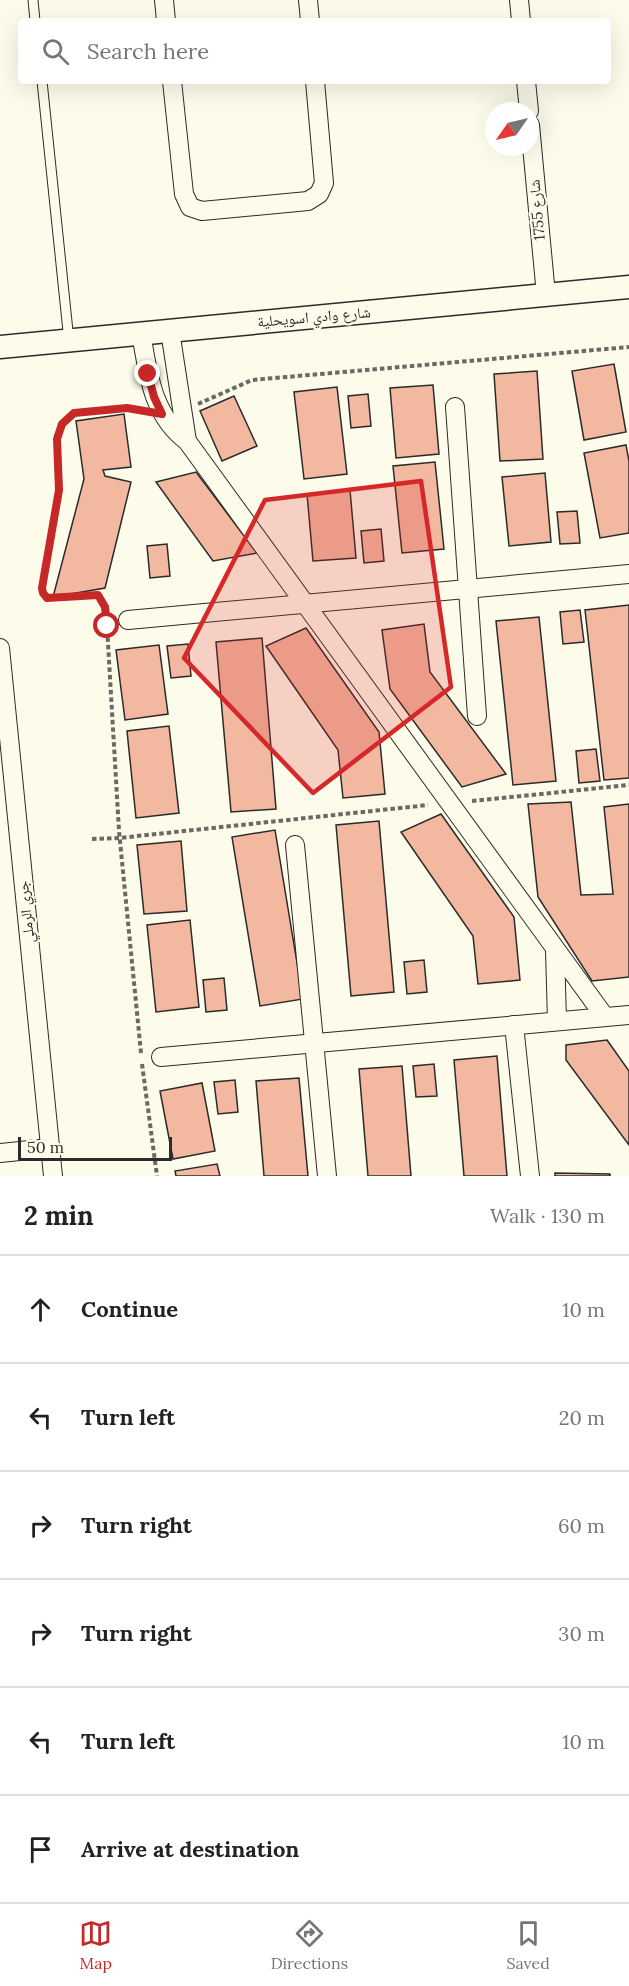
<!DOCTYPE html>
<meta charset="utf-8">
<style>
:root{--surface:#fff;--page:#f2f2f2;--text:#222;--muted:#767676;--line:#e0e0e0;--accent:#c62828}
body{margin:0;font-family:Lora,"Noto Naskh Arabic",serif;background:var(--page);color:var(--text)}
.compass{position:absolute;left:485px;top:102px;width:54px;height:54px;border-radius:50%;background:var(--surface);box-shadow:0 6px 24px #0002;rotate:236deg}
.scale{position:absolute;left:18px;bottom:15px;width:154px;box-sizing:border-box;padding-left:6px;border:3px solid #2b2b2b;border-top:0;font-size:16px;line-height:21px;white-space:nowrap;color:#2b2b2b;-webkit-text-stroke:4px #fdfbea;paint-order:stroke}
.stop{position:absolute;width:18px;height:18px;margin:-14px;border:4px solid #c62828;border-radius:50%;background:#fff}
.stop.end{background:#c62828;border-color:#fff;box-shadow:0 2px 6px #0008}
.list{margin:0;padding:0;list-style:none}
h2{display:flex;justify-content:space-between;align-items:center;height:78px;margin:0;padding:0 24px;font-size:26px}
h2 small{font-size:20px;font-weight:400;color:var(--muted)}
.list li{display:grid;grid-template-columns:39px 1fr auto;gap:18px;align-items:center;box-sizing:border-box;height:108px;padding:0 24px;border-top:2px solid var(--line)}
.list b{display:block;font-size:22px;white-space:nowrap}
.list em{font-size:20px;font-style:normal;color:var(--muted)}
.icon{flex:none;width:33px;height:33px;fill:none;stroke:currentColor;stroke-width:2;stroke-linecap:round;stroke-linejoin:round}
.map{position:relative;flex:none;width:629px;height:1176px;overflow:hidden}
.search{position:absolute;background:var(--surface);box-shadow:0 6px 24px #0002;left:18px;right:18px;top:18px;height:66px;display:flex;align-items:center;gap:15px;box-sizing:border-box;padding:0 21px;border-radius:6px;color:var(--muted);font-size:22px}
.sheet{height:726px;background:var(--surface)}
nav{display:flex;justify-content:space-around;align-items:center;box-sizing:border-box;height:84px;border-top:2px solid var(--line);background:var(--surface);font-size:16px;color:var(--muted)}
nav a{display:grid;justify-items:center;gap:3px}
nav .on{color:var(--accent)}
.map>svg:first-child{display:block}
.building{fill:#f2b8a0;stroke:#2b2b2b;stroke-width:1.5}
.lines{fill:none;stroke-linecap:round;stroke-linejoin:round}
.service-casing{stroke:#2b2b2b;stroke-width:11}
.minor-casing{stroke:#2b2b2b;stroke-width:20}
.tertiary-casing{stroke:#2b2b2b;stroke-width:25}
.path{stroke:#6a6964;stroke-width:4;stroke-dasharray:4.5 3;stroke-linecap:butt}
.service{stroke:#fdfbea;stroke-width:9}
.minor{stroke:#fdfbea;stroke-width:18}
.tertiary{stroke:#fdfbea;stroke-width:22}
.route{stroke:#c62828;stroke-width:8}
.marked{fill:#d62828;fill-opacity:0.2;stroke:#d62828;stroke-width:4.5;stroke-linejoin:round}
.labels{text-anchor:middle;stroke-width:4.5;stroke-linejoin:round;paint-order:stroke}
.street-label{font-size:15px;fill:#2b2b2b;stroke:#fdfbea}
</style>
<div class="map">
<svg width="629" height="1176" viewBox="0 0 629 1176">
<rect width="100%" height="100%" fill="#fdfbea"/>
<g class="building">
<path d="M 614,364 L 626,432 L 584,440 L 572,371 Z"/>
<path d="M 537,371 L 543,459 L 500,461 L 494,374 Z"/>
<path d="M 433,385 L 439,454 L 396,458 L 390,388 Z"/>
<path d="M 337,387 L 347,474 L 304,479 L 294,392 Z"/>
<path d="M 368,394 L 371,426 L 351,428 L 348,396 Z"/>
<path d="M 234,396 L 257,446 L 222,461 L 200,411 Z"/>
<path d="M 124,414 L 131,467 L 103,470 L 105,476 L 131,482 L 105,588 L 53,597 L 84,479 L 76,421 Z"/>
<path d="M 626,445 L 629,461 L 629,533 L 600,538 L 584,453 Z"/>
<path d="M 435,462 L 444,549 L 402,553 L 393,466 Z"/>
<path d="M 196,472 L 257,553 L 213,561 L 156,482 Z"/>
<path d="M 545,473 L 551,542 L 509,546 L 502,477 Z"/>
<path d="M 350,490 L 356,558 L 313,561 L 307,494 Z"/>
<path d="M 577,511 L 580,543 L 560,544 L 557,512 Z"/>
<path d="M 381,529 L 384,561 L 364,563 L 361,531 Z"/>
<path d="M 167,544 L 170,576 L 150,578 L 147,546 Z"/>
<path d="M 629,605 L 629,778 L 604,780 L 585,610 Z"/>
<path d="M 580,610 L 584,642 L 563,644 L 560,612 Z"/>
<path d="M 539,617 L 556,781 L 513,785 L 496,621 Z"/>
<path d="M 424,624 L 430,672 L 506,774 L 462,787 L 390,689 L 382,630 Z"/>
<path d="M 306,628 L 379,732 L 385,794 L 343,798 L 338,750 L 266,646 Z"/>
<path d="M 262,638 L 276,809 L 231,812 L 216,642 Z"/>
<path d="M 188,644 L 191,676 L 171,678 L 167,646 Z"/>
<path d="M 159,645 L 168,714 L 125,720 L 116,650 Z"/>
<path d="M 169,726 L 179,813 L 136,818 L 127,731 Z"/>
<path d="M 596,749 L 600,781 L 579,783 L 576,751 Z"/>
<path d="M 571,802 L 581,895 L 613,894 L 604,807 L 629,804 L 629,977 L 592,981 L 538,897 L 528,804 Z"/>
<path d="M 441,814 L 514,917 L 520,980 L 478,984 L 473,936 L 401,832 Z"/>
<path d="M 379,821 L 394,992 L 351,996 L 336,825 Z"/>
<path d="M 275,830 L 303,999 L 260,1006 L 232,837 Z"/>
<path d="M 181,841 L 187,911 L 144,914 L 137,845 Z"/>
<path d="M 190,920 L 199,1007 L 156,1012 L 147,925 Z"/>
<path d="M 424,960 L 427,992 L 407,994 L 404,962 Z"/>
<path d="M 224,978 L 227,1010 L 206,1012 L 203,980 Z"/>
<path d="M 607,1040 L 629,1071 L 629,1145 L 566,1060 L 566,1045 Z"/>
<path d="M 497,1056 L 507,1176 L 464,1176 L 454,1060 Z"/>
<path d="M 434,1064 L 437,1096 L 416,1097 L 413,1066 Z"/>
<path d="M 402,1066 L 411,1176 L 368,1176 L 359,1069 Z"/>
<path d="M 299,1078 L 308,1176 L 264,1176 L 256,1081 Z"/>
<path d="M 235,1080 L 238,1112 L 218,1114 L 214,1082 Z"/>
<path d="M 202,1083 L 215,1151 L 173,1159 L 160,1091 Z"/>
<path d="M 217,1164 L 220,1176 L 176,1176 L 175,1171 Z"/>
<path d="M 555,1173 L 610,1174 L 610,1176 L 555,1176 Z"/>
</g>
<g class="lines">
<g class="service-casing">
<g id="service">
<path d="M 33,0 L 35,21"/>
<path d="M 42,81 L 69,341"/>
</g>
</g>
<g class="minor-casing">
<g id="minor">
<path d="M 164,0 L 166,21"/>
<path d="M 308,0 L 310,21"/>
<path d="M 519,0 L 521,21"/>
<path d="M 172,81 L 184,194 L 190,207 L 202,211 L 308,201 L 319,194 L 324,183 L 315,81"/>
<path d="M 526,81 L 529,111"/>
<path d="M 530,125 L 546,295"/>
<path d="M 170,331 L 187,441"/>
<path d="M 141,333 C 148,373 152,415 187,441 L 605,1017"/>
<path d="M 455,407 L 477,716"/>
<path d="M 128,620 L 629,574"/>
<path d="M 0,648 L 53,1176"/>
<path d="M 295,845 L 327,1176"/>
<path d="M 555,950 L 557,1021"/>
<path d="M 514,1025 L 530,1176"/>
<path d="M 161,1057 L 629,1015"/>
<path d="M 0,1153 L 49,1148"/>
</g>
</g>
<g class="tertiary-casing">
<path id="tertiary" d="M 0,347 L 629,287"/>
</g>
<g class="path">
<path d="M 198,404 L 252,380 L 629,347"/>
<path d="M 472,801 L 629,785"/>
<path d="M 92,839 L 119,838 L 428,805"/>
<path d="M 141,1053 L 119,831 L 107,626 L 105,607 L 98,595 L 47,598 L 43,593 L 42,588 L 59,490 L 57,439 L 62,424 L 74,413 L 127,408 L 142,410"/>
<path d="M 142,1064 L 157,1176"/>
</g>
<use href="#service" class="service"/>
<use href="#minor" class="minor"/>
<use href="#tertiary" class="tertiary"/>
</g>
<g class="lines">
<path class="route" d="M 107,626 L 105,607 L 98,595 L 47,598 L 43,593 L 42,588 L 59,490 L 57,439 L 62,424 L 74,413 L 127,408 L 162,414 L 154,397 L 148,374"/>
</g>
<path class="marked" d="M 421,481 L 451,687 L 313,793 L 184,658 L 265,500 Z"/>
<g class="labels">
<g class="street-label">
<text transform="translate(537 210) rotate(-95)" y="5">شارع 1755</text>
<text transform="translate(314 317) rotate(-5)" y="5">شارع وادي اسويحلية</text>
<text transform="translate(26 912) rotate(-96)" y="5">جري الرملي</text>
</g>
</g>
</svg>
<svg class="compass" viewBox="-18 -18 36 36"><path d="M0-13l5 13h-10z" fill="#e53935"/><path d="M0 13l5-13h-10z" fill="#767676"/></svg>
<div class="scale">50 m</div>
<div class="stop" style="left:107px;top:626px"></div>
<div class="stop end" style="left:148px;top:374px"></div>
<div class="search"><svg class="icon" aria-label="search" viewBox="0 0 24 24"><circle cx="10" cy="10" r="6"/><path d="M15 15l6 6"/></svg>Search here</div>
</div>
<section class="sheet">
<h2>2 min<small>Walk · 130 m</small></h2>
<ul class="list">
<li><svg class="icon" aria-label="ahead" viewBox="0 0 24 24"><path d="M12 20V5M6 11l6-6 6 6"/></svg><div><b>Continue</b></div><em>10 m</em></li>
<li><svg class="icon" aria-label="left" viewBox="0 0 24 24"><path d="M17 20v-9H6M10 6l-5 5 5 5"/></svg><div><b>Turn left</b></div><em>20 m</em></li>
<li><svg class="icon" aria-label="right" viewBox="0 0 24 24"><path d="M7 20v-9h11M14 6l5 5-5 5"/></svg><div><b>Turn right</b></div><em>60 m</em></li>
<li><svg class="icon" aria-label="right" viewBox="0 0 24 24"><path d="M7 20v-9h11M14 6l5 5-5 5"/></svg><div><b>Turn right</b></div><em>30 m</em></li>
<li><svg class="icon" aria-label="left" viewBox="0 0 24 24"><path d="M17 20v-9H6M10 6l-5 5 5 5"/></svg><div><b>Turn left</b></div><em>10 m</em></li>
<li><svg class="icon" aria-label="arrive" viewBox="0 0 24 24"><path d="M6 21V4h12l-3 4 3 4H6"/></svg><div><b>Arrive at destination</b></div></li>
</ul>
</section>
<nav>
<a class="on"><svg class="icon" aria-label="map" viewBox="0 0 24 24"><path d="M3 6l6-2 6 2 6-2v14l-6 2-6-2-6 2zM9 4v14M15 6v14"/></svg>Map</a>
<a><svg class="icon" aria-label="directions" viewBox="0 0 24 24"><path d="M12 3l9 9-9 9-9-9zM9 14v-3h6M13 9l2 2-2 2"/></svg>Directions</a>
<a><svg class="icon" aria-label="saved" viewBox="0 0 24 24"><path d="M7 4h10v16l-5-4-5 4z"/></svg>Saved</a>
</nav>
